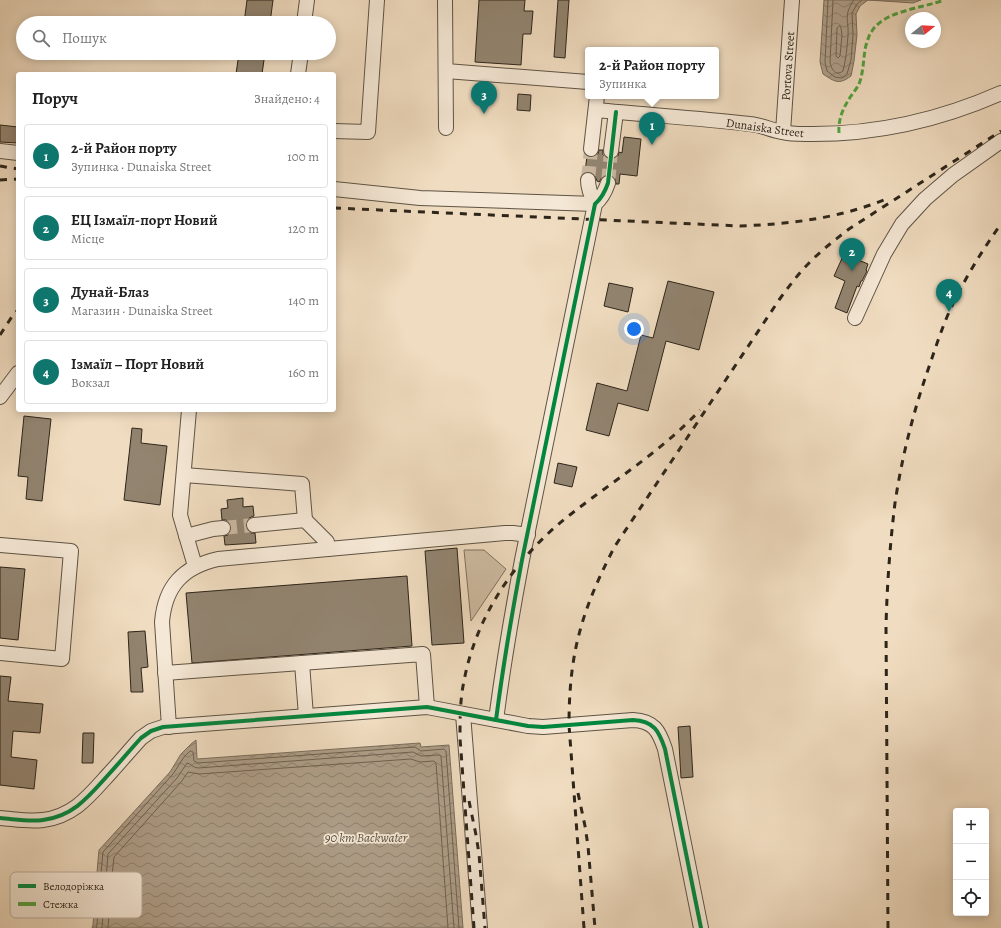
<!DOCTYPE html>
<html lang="uk">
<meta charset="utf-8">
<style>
:root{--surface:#fff;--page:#f6f6f6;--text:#222;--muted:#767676;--line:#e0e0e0;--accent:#0f766e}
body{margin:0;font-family:Alegreya,serif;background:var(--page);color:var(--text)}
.controls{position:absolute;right:12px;bottom:12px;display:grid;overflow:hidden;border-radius:4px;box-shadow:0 2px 10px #0003}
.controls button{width:36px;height:36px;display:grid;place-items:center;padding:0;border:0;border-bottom:1px solid var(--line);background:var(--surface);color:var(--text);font:20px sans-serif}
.compass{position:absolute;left:905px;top:12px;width:36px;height:36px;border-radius:50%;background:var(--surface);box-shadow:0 2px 10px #0003;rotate:72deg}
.you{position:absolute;left:634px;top:329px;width:14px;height:14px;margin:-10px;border:3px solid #fff;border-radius:50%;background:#1a73e8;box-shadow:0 0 0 6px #1a73e833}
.badge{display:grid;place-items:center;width:26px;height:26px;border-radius:50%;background:var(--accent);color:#fff;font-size:13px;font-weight:700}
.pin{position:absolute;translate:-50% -33px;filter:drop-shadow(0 1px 2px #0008)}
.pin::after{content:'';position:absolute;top:21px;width:14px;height:12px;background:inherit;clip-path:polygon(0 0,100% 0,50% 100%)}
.popup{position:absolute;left:585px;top:47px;width:134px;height:52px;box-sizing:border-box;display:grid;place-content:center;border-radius:4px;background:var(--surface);filter:drop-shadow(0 1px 3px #0005);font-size:13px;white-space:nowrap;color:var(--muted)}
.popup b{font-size:15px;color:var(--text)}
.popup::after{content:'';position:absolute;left:50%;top:100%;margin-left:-8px;border:8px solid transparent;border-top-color:var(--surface)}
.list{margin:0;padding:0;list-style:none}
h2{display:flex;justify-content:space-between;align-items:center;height:52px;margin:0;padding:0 16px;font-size:17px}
h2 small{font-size:13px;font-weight:400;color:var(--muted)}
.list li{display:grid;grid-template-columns:26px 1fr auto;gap:12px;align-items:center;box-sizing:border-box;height:64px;margin:0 8px 8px;padding:0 8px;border:1px solid var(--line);border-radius:4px}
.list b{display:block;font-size:15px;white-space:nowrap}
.list p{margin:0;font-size:13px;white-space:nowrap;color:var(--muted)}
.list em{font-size:13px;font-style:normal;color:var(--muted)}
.icon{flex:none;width:22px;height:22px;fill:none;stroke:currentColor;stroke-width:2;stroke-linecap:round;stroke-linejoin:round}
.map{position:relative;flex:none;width:1001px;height:928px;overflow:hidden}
.search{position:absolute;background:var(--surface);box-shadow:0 2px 10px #0003;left:16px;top:16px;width:320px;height:44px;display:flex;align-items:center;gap:10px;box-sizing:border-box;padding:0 14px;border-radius:22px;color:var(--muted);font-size:15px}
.panel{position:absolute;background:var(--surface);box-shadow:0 2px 10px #0003;left:16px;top:72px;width:320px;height:340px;border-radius:4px}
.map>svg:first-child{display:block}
.grass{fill:#cfbda4;stroke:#7e715f}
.water{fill:url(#water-waves);stroke:#7a6e5c}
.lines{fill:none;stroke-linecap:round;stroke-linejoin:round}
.shore{stroke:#6e6251;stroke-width:1}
.building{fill:#928470;stroke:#2d251a}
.minor-tunnel{stroke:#c9b79f;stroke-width:14;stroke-dasharray:14 7;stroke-linecap:butt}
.minor-casing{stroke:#5e5344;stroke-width:16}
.minor{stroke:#f5e8d6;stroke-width:14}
.rail{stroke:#2d251a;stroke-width:3;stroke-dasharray:7 7;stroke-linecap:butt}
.quiet{stroke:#52a340;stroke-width:3;stroke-dasharray:6 3;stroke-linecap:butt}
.cycleway-casing{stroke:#f5e8d6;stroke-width:6}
.cycleway{stroke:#00873e;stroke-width:4}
.labels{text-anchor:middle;stroke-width:3.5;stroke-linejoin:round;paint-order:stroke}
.street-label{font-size:12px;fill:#2d251a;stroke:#f5e8d6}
.water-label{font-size:13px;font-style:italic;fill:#5a4f40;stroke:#f5e8d6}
.key{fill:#f5e8d6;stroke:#b9ae9e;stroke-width:1}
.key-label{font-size:11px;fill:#2d251a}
</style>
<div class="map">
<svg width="1001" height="928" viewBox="0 0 1001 928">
<defs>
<pattern id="water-waves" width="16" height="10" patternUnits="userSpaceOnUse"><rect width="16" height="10" fill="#ae9e88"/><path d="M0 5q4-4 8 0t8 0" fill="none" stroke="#8e816e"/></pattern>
</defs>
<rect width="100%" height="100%" fill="#f0dcc0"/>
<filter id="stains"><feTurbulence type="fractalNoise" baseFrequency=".005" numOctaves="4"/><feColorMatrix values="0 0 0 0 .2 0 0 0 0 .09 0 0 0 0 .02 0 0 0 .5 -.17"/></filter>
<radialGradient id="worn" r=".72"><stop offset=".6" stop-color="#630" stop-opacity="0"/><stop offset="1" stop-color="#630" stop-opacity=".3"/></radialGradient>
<path class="grass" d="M 464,550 L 484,550 L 506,569 L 471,621 Z"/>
<g class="water">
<path d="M 824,0 L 921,0 L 913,3 L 868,0 L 860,6 L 856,14 L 857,35 L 854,61 L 851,76 C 839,85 835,82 823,74 L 820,62 Z"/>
<path d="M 196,740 L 197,759 L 420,743 L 421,747 L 449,745 L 463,928 L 92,928 L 93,925 L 96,883 L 99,850 L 170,772 L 181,754 L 191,744 Z"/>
</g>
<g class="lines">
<g class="shore">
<path d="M 828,0 L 825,62 L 827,71 L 835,77 L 842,78 L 847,74 L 851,60 L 853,35 L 852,13 L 857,4 L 862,0"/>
<path d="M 833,0 L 830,62 C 831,68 835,77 843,71 C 846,59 847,48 848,36 C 849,20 843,15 854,0"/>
<path d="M 840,26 L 841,28 L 842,35 L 840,56 L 838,58 L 836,56 L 837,28 L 838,27 Z"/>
<path d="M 96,928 L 97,925 L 100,884 L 103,852 L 173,774 L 184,757 L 190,751 L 191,751 L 193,752 L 194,761 L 198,763 L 415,747 L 421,751 L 444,749 L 446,751 L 459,928"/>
<path d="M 102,928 L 108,854 L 177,778 L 187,763 C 190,763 193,768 198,768 L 413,752 L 421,756 L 439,755 L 441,756 L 454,928"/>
<path d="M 108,928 L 111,885 L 114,857 L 181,782 L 188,772 L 199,774 L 411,759 L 420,762 L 434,761 L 436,763 L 448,928"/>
</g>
</g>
<g class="building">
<path d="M 247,0 L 273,0 L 270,23 L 244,23 Z"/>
<path d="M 479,0 L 525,0 L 524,11 L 533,11 L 531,34 L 523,34 L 521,65 L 475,62 Z"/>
<path d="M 558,0 L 569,0 L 565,58 L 554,57 Z"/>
<path d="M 239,53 L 265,53 L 262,74 L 236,74 Z"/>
<path d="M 518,94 L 531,95 L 530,111 L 517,110 Z"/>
<path d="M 0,125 L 18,127 L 18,143 L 0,142 Z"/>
<path d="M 624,137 L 641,139 L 637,176 L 620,174 L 619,184 L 616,184 L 615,178 L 610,175 L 606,175 L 603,176 L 599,182 L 597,181 L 595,176 L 592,173 L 588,172 L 585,172 L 587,156 L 590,157 L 595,157 L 598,154 L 599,150 L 603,150 L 603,155 L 606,158 L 610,159 L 615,159 L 618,156 L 619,152 L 622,153 Z"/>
<path d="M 844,254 L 868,264 L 866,270 L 867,271 L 862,281 L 861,281 L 859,287 L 857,286 L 847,313 L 835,308 L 845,281 L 834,276 Z"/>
<path d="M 668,281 L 714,292 L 699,350 L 666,341 L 648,411 L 618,403 L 609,436 L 586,430 L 597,383 L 627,391 L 641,335 L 653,338 Z"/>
<path d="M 609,283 L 633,288 L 628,312 L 604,306 Z"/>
<path d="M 24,416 L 51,419 L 42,501 L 26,499 L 28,477 L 18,476 Z"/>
<path d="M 132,428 L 142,429 L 141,443 L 167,446 L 160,505 L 124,500 Z"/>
<path d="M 558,463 L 577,467 L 572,487 L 554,483 Z"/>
<path d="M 243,498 L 243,507 L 253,506 L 254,516 L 249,518 L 246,522 L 246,525 L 247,530 L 251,533 L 255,533 L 256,543 L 225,545 L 224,536 L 228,535 L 231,532 L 231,528 L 230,523 L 226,520 L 222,520 L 221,509 L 228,508 L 227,500 Z"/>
<path d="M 457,548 L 464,643 L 432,645 L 425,551 Z"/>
<path d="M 0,567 L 25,569 L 18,640 L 0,638 Z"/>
<path d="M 407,576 L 412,646 L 192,663 L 186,593 Z"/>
<path d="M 145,631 L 148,667 L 141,668 L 143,692 L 131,692 L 128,632 Z"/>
<path d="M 0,676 L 11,677 L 8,701 L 43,704 L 40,733 L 13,731 L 11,757 L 37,760 L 34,789 L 0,785 Z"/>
<path d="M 690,726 L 693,777 L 681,778 L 678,727 Z"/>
<path d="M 83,733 L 94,733 L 93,763 L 82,763 Z"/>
</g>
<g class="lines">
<g class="minor-tunnel">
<path d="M 588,180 L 591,149"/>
<path d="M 608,183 L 611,151"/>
<path d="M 223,528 L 254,525"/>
</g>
<g class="minor-casing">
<g id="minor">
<path d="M 445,0 L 446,128"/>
<path d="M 304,23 L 307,0"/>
<path d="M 446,71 L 588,82"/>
<path d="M 298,74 L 301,53"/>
<path d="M 596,110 C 647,115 699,118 750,124 C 761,125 771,130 782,132 C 790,134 799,134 806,134 C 873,135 940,120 1001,93"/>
<path d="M 334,131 L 368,132 L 377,0"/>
<path d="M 783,132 L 792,0"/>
<path d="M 591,149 L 597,96"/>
<path d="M 0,151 L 18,153"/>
<path d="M 611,151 L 616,112"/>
<path d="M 588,180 C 588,189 591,196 595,204"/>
<path d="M 334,189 L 420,198 L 595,204"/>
<path d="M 855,318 L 884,254 L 902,224 L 925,199 L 953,175 L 1001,141"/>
<path d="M 0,397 L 18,373"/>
<path d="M 189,410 L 180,515 L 195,566"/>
<path d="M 184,475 L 302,484 L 305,520"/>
<path d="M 254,525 L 305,520 L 327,542 L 328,549"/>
<path d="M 186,536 L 213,529 L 223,528"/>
<path d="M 0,545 L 71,551 L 62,659 L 0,653"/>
<path d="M 302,663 L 306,716"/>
<path d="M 165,673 L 423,654 L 427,707"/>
<path d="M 463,714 L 480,928"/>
<path d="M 496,720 C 503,666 512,613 522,560 L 595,204 C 602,198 605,192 608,183"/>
<path d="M 169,727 L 162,622 C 165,586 183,567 218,559 L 505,533 L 513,533 L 528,535"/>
<path d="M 0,818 C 14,819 29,822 43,820 C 74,816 89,796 109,774 C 120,762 130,750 141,738 L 151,731 L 163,727 L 427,707 L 528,726 L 543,727 L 633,720 C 654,721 659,731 665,749 L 701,928"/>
</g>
</g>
<use href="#minor" class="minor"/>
<g class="rail">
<path d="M 0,166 L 18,169"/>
<path d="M 0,180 L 18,179"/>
<path d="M 334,208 L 740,226 C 792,224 841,218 889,198"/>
<path d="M 0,335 L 13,315 L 18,310"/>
<path d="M 578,793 L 585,826 L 588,846 L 595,928"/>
<path d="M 469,801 L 476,835 L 479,854 L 485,928"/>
<path d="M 474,928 L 460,738 C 460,719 460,699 464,681 C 476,616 516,558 566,518 C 611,482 661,452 700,410"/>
<path d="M 584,928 L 569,725 C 569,704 570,684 573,664 C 579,622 595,584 615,546 L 779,300 C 789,286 799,273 811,261 C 823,249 836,239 849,229 L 1001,131"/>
<path d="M 888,928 L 886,627 C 887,585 890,544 895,503 C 902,456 914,409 930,364 C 936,346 942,328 950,310 C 964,280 981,252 1001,224"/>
</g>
<path class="quiet" d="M 839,133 C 838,119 843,108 851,96 C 854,92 857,88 859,84 C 864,71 863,58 866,45 C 868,40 869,34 872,31 C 884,11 923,8 944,0"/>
<g class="cycleway-casing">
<g id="cycleway">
<path d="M 496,720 C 503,666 512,613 522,560 L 595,204 C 602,198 605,192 608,183 L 616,112"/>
<path d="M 0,818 C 14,819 29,822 43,820 C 74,816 89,796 109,774 C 120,762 130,750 141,738 L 151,731 L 163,727 L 427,707 L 528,726 L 543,727 L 633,720 C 654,721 659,731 665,749 L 701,928"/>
</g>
</g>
<use href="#cycleway" class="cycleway"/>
</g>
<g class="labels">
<g class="street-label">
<text transform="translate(788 66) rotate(-86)" y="4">Portova Street</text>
<text transform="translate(765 128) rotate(8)" y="4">Dunaiska Street</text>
</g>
<g class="water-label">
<text x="366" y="842">90 km Backwater</text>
</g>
</g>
<rect x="10" y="872" width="132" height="46" rx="6" class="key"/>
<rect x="18" y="884" width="18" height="4" fill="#00873e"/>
<rect x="18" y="902" width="18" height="4" fill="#52a340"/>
<g class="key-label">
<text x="43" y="890">Велодоріжка</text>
<text x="43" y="908">Стежка</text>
</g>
<rect width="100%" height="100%" filter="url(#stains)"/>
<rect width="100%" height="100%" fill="url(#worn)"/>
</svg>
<div class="controls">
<button>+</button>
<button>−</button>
<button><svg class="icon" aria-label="locate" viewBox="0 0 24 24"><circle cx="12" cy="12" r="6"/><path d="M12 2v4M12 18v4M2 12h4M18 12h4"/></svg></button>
</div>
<svg class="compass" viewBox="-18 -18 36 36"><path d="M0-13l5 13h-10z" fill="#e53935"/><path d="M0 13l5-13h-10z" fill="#767676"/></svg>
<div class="you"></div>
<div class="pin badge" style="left:652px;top:145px">1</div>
<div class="popup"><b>2-й Район порту</b>Зупинка</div>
<div class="pin badge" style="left:852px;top:271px">2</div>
<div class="pin badge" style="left:484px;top:114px">3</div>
<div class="pin badge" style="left:949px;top:312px">4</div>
<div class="search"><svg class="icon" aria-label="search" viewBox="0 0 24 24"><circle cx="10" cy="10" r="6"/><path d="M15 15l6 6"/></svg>Пошук</div>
<section class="panel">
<h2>Поруч<small>Знайдено: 4</small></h2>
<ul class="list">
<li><span class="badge">1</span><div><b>2-й Район порту</b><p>Зупинка · Dunaiska Street</p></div><em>100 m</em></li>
<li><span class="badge">2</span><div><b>ЕЦ Ізмаїл-порт Новий</b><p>Місце</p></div><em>120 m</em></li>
<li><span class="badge">3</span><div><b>Дунай-Блаз</b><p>Магазин · Dunaiska Street</p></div><em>140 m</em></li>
<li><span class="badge">4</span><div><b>Ізмаїл – Порт Новий</b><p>Вокзал</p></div><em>160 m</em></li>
</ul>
</section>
</div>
